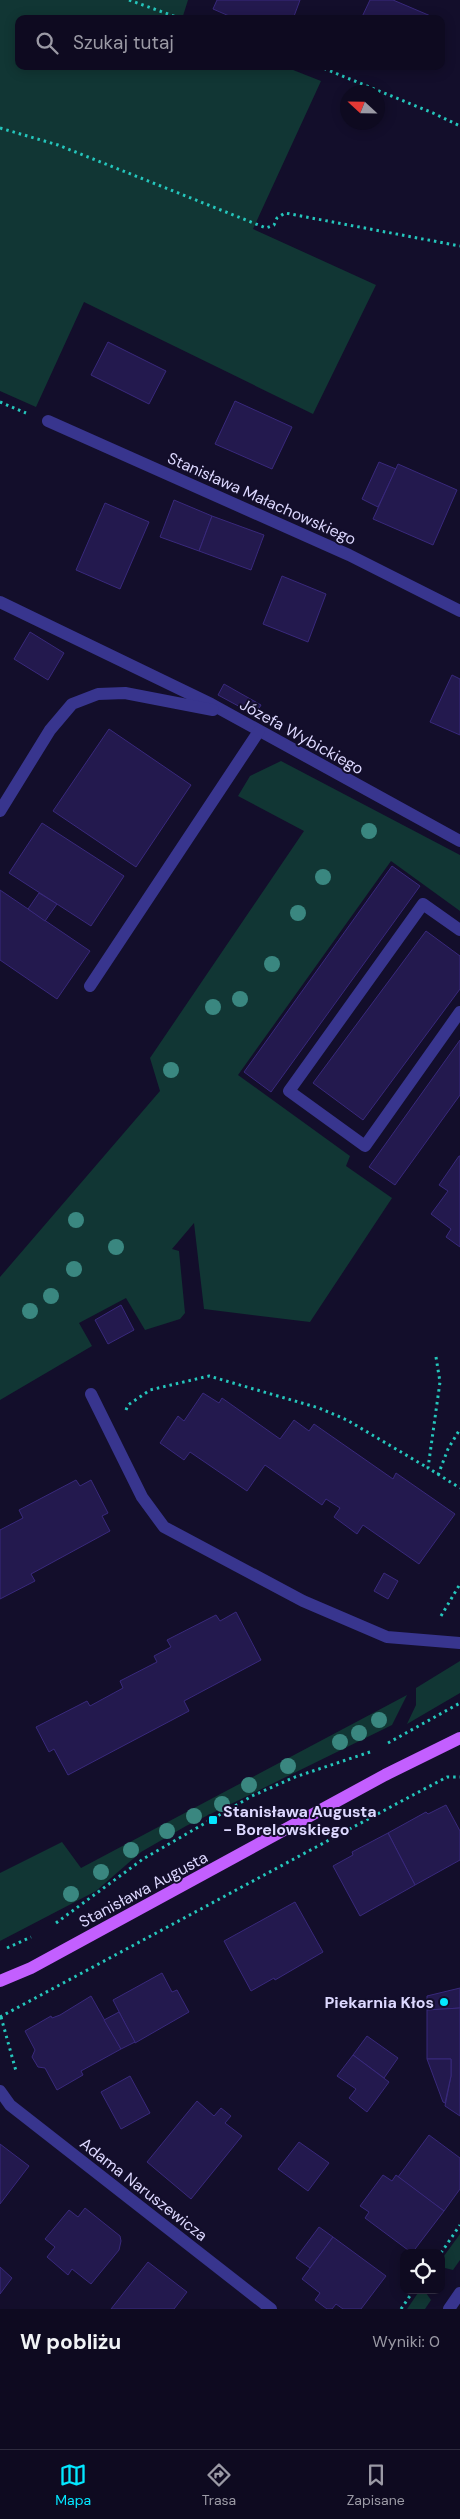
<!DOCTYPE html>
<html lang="pl">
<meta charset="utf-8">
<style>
:root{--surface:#0e0a20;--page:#1c182d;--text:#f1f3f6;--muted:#9b9aa5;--line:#2e2b3e;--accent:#04e7ff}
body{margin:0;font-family:"DM Sans",sans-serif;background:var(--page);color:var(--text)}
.controls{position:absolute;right:15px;bottom:15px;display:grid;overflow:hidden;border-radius:10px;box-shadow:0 2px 12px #0003}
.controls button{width:45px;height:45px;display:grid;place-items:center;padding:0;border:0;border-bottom:1px solid var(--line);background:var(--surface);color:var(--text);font:25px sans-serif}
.compass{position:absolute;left:340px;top:85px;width:45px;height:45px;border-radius:50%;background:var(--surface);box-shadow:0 2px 12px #0003;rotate:292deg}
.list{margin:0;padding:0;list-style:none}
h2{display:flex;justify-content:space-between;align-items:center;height:65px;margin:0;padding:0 20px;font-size:21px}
h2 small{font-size:16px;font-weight:400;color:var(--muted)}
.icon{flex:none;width:28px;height:28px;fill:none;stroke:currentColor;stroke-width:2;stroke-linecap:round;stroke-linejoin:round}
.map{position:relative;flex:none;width:460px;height:2309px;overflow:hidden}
.search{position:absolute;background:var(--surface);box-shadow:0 2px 12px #0003;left:15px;right:15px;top:15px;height:55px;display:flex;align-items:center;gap:12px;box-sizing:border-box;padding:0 18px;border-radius:10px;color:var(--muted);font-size:19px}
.sheet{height:140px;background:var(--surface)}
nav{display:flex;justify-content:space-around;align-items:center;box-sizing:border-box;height:70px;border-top:1px solid var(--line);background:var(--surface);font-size:14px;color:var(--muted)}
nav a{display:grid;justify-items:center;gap:2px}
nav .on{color:var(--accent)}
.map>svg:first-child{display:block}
.green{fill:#113634}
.building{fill:#23194e;stroke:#39297c}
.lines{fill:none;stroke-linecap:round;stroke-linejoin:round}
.path{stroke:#25c6bc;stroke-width:3;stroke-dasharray:2.5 4;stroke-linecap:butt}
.minor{stroke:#38358e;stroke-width:12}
.major{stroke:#c35fff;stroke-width:12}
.tree{fill:#3a8780}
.poi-dot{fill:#04e7ff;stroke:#130e2b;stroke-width:2}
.labels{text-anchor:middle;stroke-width:4;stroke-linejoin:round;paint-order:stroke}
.street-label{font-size:16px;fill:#ddd8ff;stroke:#130e2b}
.poi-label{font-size:16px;font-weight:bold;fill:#ddd8ff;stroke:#130e2b;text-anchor:start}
</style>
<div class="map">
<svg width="460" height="2309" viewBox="0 0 460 2309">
<rect width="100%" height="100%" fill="#130e2b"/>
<g class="green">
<path d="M 0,0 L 188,0 L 182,19 L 19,19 L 19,66 L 283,66 L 321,81 L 253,229 L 376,285 L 313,414 L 84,302 L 36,407 L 0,391 Z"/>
<path d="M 281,761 L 460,855 L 460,911 L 391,861 L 238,1075 L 350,1156 L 346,1166 L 392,1198 L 310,1322 L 204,1309 L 194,1223 L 172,1249 L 179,1251 L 185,1313 L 180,1319 L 145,1330 L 126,1298 L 79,1323 L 92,1346 L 0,1400 L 0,1277 L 160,1091 L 150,1058 L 304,831 L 238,796 L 250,776 Z"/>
<path d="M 460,1661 L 460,1693 L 407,1724 L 416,1705 L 416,1688 Z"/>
<path d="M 407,1695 L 392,1725 L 186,1826 L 141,1852 L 96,1891 L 0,1941 L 0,1873 L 62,1842 L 81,1868 Z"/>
<path d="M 460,2234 L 460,2260 L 453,2270 L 441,2267 L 441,2260 Z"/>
<path d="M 420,2290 L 424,2290 L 431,2300 L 425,2309 L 407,2309 Z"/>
</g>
<g class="building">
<path d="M 217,0 L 300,0 L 293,19 L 236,19 L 213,9 Z"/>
<path d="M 370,0 L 393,0 L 433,17 L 361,19 Z"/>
<path d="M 108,342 L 166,371 L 149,404 L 91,375 Z"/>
<path d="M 235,401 L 292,427 L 272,469 L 215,444 Z"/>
<path d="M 379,462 L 396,469 L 378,507 L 362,499 Z"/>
<path d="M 398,464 L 457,490 L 433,545 L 373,519 Z"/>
<path d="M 174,500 L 212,516 L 199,551 L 160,537 Z"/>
<path d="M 105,503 L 149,522 L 120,589 L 76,570 Z"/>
<path d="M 212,516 L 264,535 L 251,570 L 199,551 Z"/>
<path d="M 282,576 L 326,594 L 308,642 L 263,624 Z"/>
<path d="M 30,632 L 64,653 L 48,680 L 14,659 Z"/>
<path d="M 452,675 L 460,679 L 460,735 L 430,722 Z"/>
<path d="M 224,684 L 261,705 L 255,715 L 218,695 Z"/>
<path d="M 109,729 L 191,785 L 136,867 L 53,811 Z"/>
<path d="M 42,823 L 124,876 L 91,926 L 9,873 Z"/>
<path d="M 392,866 L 420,886 L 271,1092 L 244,1072 Z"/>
<path d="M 0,890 L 90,951 L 57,999 L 0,960 Z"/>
<path d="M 39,893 L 57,904 L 45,921 L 28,909 Z"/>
<path d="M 426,931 L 460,956 L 460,989 L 363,1120 L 313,1083 Z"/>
<path d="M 460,1040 L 460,1095 L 395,1185 L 369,1167 Z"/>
<path d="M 459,1156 L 460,1156 L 460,1247 L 446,1237 L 451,1229 L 431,1214 L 448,1191 L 439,1185 Z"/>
<path d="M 121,1305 L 134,1330 L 108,1344 L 95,1320 Z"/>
<path d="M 203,1393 L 219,1403 L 222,1398 L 280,1439 L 294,1420 L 309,1431 L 314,1424 L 393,1479 L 396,1473 L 455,1514 L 419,1564 L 363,1525 L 357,1534 L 334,1517 L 340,1508 L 326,1499 L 322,1505 L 265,1465 L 247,1491 L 190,1452 L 184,1460 L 160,1443 L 178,1416 L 184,1421 Z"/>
<path d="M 76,1480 L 80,1486 L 91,1480 L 108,1513 L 102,1516 L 110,1531 L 31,1574 L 35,1581 L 0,1599 L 0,1530 L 23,1518 L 19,1510 Z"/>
<path d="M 384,1573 L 398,1581 L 388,1599 L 374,1591 Z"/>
<path d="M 236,1612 L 261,1660 L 184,1701 L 189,1711 L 68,1775 L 54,1749 L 49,1752 L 36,1727 L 87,1701 L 90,1706 L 123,1688 L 120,1681 L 157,1662 L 154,1656 L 171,1647 L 167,1640 L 216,1615 L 220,1621 Z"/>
<path d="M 446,1805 L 460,1831 L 460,1860 L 415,1885 L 388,1833 L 426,1812 L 428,1814 Z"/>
<path d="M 388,1833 L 415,1885 L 360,1916 L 333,1866 L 353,1855 L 352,1852 Z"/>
<path d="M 295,1902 L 323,1952 L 275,1980 L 274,1978 L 251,1991 L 224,1941 Z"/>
<path d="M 162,1973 L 172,1992 L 177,1990 L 189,2012 L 135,2043 L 113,2000 Z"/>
<path d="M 460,1988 L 460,2008 L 427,2010 L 427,1996 Z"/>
<path d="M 91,1996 L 121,2049 L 81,2071 L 83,2075 L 57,2090 L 45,2068 L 38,2067 L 32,2057 L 35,2050 L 25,2031 L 51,2016 L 52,2018 L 60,2015 Z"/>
<path d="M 460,2008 L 460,2116 L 445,2106 L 451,2076 L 451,2059 L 427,2059 L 427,2010 Z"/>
<path d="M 119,2012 L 135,2042 L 121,2049 L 104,2020 Z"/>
<path d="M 367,2036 L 398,2058 L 384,2078 L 353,2055 Z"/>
<path d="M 353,2055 L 389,2082 L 367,2112 L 349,2098 L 356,2089 L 337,2076 Z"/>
<path d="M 427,2059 L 451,2059 L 451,2076 L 445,2103 L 443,2102 Z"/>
<path d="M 130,2076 L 150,2113 L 121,2129 L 101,2092 Z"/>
<path d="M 197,2101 L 214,2116 L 221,2108 L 231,2116 L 225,2123 L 242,2136 L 191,2199 L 147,2162 Z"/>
<path d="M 429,2135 L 460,2158 L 460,2189 L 444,2211 L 398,2177 Z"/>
<path d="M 299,2142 L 329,2163 L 308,2191 L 278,2169 Z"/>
<path d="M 0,2144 L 29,2166 L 0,2204 Z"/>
<path d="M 383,2175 L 392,2181 L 396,2175 L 444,2211 L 412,2253 L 365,2218 L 369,2212 L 360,2206 Z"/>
<path d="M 85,2208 L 120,2236 L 121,2241 L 119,2250 L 91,2284 L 72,2269 L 68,2275 L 47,2257 L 55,2247 L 45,2239 L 69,2210 L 78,2217 Z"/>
<path d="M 319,2227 L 333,2237 L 310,2268 L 296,2258 Z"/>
<path d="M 333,2237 L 386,2276 L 361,2309 L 343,2309 L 336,2304 L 332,2309 L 327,2309 L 315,2300 L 320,2293 L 302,2279 Z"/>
<path d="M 148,2262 L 187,2292 L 174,2309 L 111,2309 Z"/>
<path d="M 0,2267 L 12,2278 L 0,2294 Z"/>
</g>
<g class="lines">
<g class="path">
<path d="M 129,0 L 182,19"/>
<path d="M 318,66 L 433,113 L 460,126"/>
<path d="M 0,128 L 58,145 L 266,228 L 274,225 L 277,218 L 285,213 L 460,246"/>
<path d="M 0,402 L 26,413"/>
<path d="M 436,1357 L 440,1382 L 428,1468 L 460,1488"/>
<path d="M 126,1410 L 128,1405 L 150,1390 L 209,1376 L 319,1408 L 347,1420 L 428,1468"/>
<path d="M 438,1475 L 448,1449 L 460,1429"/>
<path d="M 441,1616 L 460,1584"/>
<path d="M 388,1743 L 460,1703"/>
<path d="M 56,1923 L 143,1859 L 252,1796 L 295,1777 L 373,1751"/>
<path d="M 7,1948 L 31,1937"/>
<path d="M 0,2017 L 398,1803 L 447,1777 L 460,1777"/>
<path d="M 1,2017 L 16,2071"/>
<path d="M 441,2253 L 460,2225"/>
<path d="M 401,2309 L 414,2290"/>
</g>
<g class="minor">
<path d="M 48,421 L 349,555 L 460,611"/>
<path d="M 0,602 L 211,704 L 460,841"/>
<path d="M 0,811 L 50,730 L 72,704 L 98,694 L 125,693 L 213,710"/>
<path d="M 460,930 L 423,904 L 289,1091 L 365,1146 L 460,1012"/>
<path d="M 90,986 L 259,731"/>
<path d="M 91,1394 L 142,1497 L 164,1527 L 303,1601 L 387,1637 L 460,1643"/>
<path d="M 0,2091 L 10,2105 L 271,2309"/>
<path d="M 449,2309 L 460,2293"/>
</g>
<path class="major" d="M 0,1981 L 31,1968 L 385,1775 L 460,1738"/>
</g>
<g class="tree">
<circle cx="369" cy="831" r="8"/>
<circle cx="323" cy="877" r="8"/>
<circle cx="298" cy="913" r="8"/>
<circle cx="272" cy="964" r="8"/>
<circle cx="240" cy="999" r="8"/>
<circle cx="213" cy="1007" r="8"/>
<circle cx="171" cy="1070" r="8"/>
<circle cx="76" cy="1220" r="8"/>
<circle cx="116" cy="1247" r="8"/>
<circle cx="74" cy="1269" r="8"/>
<circle cx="51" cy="1296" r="8"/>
<circle cx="30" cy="1311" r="8"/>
<circle cx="379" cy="1720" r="8"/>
<circle cx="359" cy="1733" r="8"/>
<circle cx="340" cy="1742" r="8"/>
<circle cx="288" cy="1766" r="8"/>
<circle cx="249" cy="1785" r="8"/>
<circle cx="222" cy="1804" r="8"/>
<circle cx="194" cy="1816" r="8"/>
<circle cx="167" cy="1831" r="8"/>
<circle cx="131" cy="1850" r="8"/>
<circle cx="101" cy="1872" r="8"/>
<circle cx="71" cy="1894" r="8"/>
</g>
<g class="poi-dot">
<rect x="208" y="1815" width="10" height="10" rx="2.5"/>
<circle cx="444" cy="2002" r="5"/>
</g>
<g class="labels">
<g class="street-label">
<text transform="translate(262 498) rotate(24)" y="6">Stanisława Małachowskiego</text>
<text transform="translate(302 736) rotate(29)" y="6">Józefa Wybickiego</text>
<text transform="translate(143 1889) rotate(-28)" y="6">Stanisława Augusta</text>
<text transform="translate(144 2189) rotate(38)" y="6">Adama Naruszewicza</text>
</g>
<g class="poi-label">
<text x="223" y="1817">Stanisława Augusta<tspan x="223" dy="18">- Borelowskiego</tspan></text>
<text x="434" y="2008" text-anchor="end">Piekarnia Kłos</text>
</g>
</g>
</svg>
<div class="controls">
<button><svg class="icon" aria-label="locate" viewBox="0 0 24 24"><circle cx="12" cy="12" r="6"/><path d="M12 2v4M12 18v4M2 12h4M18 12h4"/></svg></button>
</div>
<svg class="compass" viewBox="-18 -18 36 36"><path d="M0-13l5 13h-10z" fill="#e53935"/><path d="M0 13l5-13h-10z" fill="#9b9aa5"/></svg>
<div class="search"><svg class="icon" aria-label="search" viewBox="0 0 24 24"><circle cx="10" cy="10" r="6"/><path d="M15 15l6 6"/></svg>Szukaj tutaj</div>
</div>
<section class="sheet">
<h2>W pobliżu<small>Wyniki: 0</small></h2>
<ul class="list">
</ul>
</section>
<nav>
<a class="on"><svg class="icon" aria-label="map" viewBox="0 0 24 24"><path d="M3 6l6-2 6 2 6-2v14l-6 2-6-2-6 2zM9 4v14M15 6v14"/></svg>Mapa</a>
<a><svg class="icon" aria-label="directions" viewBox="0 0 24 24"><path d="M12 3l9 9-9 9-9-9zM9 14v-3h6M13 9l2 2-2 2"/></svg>Trasa</a>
<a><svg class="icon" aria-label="saved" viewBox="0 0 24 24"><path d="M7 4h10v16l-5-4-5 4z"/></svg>Zapisane</a>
</nav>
